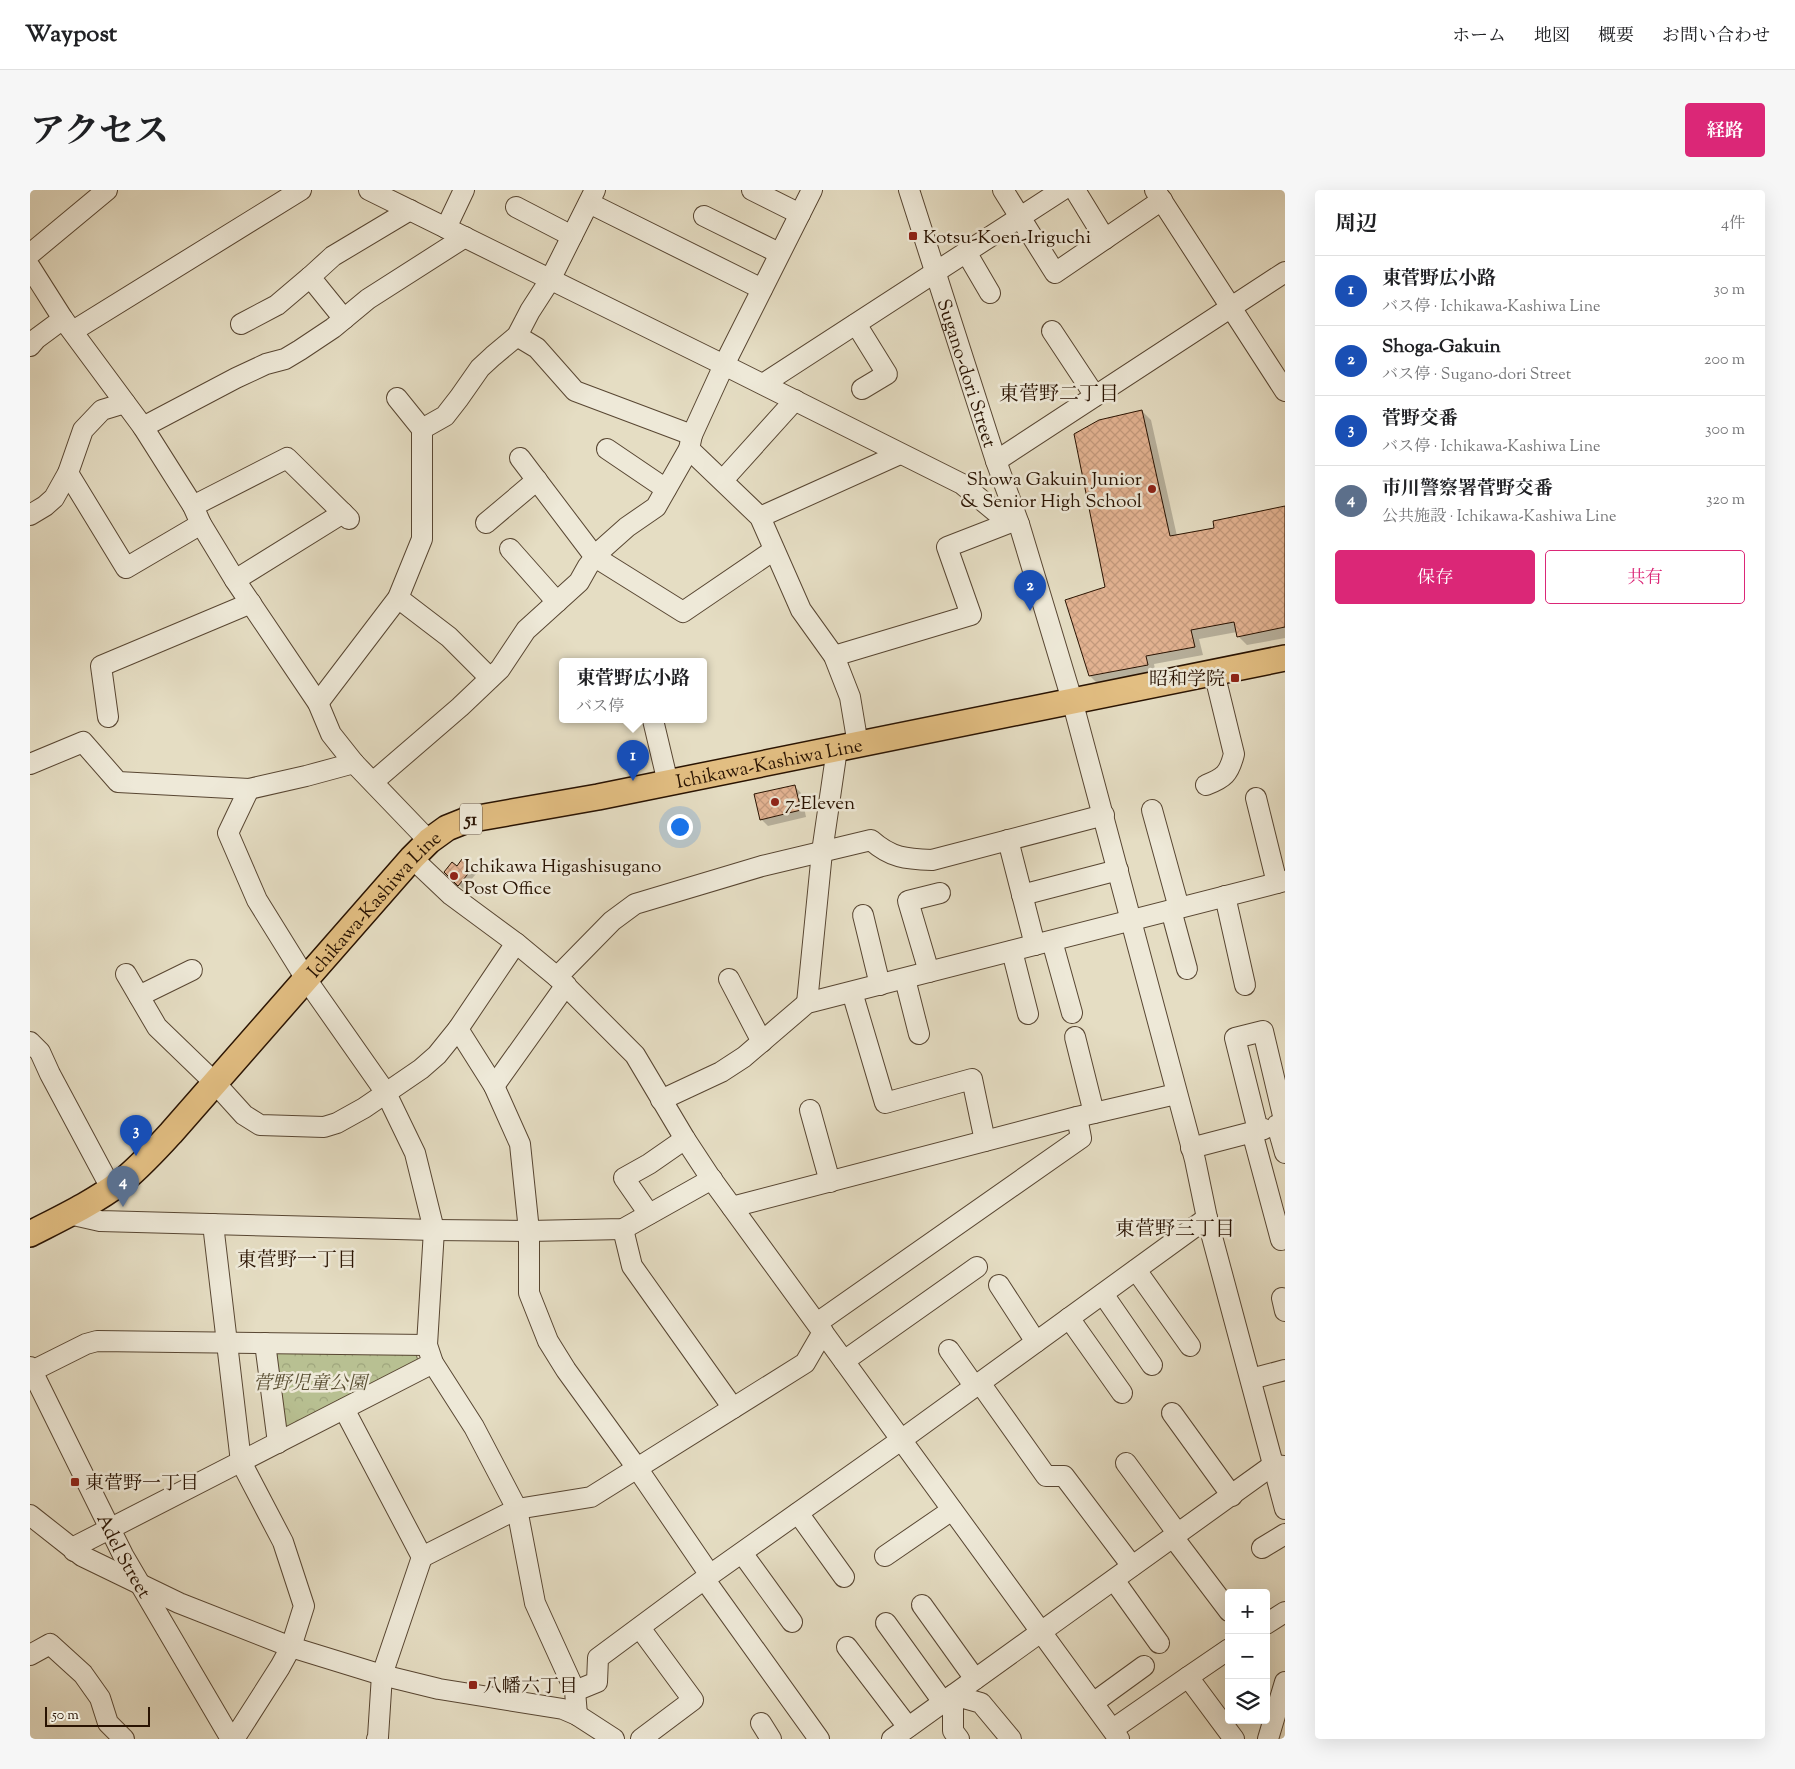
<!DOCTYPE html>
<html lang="ja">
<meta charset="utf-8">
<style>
:root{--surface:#fff;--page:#f6f6f6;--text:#202124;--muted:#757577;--line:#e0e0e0;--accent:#db2777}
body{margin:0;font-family:"Sorts Mill Goudy","Noto Serif JP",serif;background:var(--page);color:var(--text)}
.controls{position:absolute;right:15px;bottom:15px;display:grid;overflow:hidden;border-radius:5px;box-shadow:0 5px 20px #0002}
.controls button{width:45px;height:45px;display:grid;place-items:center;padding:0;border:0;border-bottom:1px solid var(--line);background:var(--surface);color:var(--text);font:25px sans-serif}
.scale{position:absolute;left:15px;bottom:12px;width:105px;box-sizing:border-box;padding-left:5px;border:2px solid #291302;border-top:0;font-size:14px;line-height:18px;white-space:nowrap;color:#291302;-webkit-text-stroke:4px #eee9d8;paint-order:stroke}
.you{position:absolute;left:649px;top:636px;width:18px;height:18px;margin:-12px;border:4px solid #fff;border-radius:50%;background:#1a73e8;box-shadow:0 0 0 8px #1a73e833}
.badge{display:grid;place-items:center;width:32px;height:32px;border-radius:50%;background:var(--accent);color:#fff;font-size:16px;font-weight:700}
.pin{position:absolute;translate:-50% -41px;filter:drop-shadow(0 1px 2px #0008)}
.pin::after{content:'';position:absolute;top:26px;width:18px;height:15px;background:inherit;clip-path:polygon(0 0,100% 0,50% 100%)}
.popup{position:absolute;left:529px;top:468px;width:148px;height:65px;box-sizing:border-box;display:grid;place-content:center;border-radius:5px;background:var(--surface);filter:drop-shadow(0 1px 4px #0005);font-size:16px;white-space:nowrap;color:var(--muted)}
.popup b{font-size:19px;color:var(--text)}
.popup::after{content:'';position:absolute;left:50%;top:100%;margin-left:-10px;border:10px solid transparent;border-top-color:var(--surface)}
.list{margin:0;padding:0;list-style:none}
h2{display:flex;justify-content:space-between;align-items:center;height:65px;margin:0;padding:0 20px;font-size:21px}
h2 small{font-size:16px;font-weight:400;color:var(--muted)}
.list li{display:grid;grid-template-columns:32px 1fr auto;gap:15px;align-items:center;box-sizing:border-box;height:70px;padding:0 20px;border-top:1px solid var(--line)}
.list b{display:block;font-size:19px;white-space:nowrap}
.list p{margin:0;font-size:16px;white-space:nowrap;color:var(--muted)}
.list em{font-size:16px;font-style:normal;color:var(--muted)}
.actions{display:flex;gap:10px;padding:15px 20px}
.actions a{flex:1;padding:11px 0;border:1px solid var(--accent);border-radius:5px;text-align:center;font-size:18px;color:var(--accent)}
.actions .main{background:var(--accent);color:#fff}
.icon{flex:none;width:28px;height:28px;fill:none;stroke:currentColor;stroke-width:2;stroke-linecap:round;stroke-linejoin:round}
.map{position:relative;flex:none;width:1255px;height:1549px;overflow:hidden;border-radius:5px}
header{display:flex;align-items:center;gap:30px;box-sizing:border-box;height:70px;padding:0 25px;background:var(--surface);border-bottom:1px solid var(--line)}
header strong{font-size:24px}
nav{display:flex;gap:28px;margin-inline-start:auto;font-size:18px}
.intro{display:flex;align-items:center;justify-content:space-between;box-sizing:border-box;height:120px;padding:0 30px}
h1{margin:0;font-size:35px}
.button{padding:12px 22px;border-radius:5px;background:var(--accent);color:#fff;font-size:18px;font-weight:700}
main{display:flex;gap:30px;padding:0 30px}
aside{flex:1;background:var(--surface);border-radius:5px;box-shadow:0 5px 20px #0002}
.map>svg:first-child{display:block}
.forest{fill:url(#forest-crowns);stroke:#706a4a}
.shadow{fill:#0003}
.building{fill:url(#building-cross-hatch);stroke:#291302}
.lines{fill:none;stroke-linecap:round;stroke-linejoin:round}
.minor-casing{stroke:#584632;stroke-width:22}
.major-casing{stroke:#291302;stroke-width:28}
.minor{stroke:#eee9d8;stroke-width:20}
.major{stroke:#e2be82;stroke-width:25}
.poi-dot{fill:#8f2418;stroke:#eee9d8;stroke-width:2}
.labels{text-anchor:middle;stroke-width:5;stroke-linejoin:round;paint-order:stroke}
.shield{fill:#eee9d8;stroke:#645342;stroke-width:1}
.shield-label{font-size:18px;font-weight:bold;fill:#291302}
.poi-label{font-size:19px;fill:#291302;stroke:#eee9d8;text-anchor:start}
.street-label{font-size:19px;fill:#291302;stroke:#eee9d8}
.park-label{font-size:19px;font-style:italic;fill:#5b5034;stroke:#eee9d8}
.neighbourhood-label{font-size:20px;fill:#291302;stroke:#eee9d8}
</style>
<header>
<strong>Waypost</strong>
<nav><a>ホーム</a><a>地図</a><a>概要</a><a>お問い合わせ</a></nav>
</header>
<div class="intro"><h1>アクセス</h1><a class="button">経路</a></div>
<main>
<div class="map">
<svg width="1255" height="1549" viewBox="0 0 1255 1549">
<defs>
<pattern id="forest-crowns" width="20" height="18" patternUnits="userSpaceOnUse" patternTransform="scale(1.25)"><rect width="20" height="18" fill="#b8c092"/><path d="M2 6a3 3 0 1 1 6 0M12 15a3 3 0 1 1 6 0" fill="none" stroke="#9ea47c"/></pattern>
<pattern id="building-cross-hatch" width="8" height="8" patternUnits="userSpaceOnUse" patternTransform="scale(1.25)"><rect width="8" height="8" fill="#e3b392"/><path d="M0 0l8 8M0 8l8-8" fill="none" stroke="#c3997c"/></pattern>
</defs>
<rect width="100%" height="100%" fill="#e5ddc3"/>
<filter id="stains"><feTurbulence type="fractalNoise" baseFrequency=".004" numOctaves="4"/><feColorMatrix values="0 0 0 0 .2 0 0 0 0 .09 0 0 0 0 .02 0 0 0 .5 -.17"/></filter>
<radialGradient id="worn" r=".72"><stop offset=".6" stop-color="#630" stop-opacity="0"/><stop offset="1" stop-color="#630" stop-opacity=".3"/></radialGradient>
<path class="forest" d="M 242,1161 L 386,1164 L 388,1171 L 256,1242 Z"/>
<g class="shadow">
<path d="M 1112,221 L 1121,230 L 1147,346 L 1185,339 L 1255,317 L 1255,448 L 1217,455 L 1208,446 L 1207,442 L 1169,449 L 1173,465 L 1124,474 L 1126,484 L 1069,495 L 1060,486 Z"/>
<path d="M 764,596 L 771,603 L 776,627 L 738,636 L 731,629 Z"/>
<path d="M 442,679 L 446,684 L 433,699 L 416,682 Z"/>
</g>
<g class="building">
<path d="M 1112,220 L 1140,346 L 1184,338 L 1183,331 L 1255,316 L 1255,437 L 1207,447 L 1204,432 L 1161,440 L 1165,457 L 1116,466 L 1118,475 L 1059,486 L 1035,410 L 1075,397 L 1044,244 L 1069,230 Z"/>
<path d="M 765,595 L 771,620 L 730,630 L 724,604 Z"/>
<path d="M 432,669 L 442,679 L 428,696 L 414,682 L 422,672 L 427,676 Z"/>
</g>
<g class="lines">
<g class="minor-casing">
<g id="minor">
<path d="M 339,0 L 694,175 L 932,294 L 966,322 L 989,334"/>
<path d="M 722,0 L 770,24"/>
<path id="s1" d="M 879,0 L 966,271 L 989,334 L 1042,510 L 1165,970 L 1177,1028 L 1255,1319"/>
<path d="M 973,0 L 1025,83 L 1132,10"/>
<path d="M 1045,0 L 1075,49"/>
<path d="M 1125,0 L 1255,201"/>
<path d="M 559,13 L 732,99"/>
<path d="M 486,17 L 542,46"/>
<path d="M 674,26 L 749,63"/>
<path d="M 416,38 L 434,0"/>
<path d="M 936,62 L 960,103"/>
<path d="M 0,64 L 77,0"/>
<path d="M 0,77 L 33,129 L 113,237 L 163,316 L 171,334 L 205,390 L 288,513 L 301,544 L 324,573 L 399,651"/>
<path d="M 314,129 L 280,87 L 303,66 L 380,20"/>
<path d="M 211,134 L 247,115 L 280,87"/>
<path d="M 826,134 L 857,184 L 832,199"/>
<path d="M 43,141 L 271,0"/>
<path d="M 1022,141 L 1065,206"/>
<path d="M 487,146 L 507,158 L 545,201 L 662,245"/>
<path d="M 0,156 L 6,149 L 33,129"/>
<path d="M 733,194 L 1032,0"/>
<path d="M 113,237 L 206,188 L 236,174 L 255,169 L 270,160 L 303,138 L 338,109 L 435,47"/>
<path d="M 392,239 L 415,226 L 429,208 L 450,178 L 463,166 L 487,146 L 500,121 L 520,90 L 565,0"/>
<path d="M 577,259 L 636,299"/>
<path d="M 659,259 L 730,327 L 771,420 L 804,466 L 820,507 L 828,555"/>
<path d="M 490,268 L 565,367 L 653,422 L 744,360"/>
<path d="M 966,271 L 1255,82"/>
<path d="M 38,283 L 96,378 L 171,334"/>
<path d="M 693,290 L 765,210"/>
<path d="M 163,316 L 257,268 L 319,329"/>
<path d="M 0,325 L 15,316 L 24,308 L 38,283 L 53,240 L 72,220 L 95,213"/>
<path d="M 730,327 L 870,264"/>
<path d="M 456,333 L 507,290"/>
<path d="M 480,359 L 527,412"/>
<path d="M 205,390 L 313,323"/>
<path d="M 368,408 L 419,447 L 460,488"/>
<path d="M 804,466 L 941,425 L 917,357 L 984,331"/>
<path d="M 288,513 L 368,408 L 392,349 L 392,239 L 367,208"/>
<path d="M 78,527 L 71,476 L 221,413"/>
<path d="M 623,530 L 638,593"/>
<path d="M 0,574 L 53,552 L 88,592 L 219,599 L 276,586 L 324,573"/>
<path d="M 343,592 L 430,517 L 470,479 L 496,440 L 549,392 L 558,376 L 570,361 L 597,337 L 626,317 L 659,259 L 662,245 L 694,175 L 782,0"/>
<path d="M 1176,595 C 1194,588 1199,584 1204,564 L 1184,482"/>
<path d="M 219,599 L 198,643 L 227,710 L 276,789 L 356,903 L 385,963 L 404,1040 L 397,1155 L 403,1173 L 444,1237 L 487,1319 L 505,1413 L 545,1501 L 547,1525"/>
<path d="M 1226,608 L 1247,693"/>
<path d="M 1122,620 L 1149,718"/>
<path d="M 978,650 L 1005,755"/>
<path d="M 382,668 L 421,705 L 486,753 L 527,787 L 605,865 L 655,949 L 680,987 L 1089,1549"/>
<path d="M 992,705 L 1088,680"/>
<path d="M 1195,706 L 1215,795"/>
<path d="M 1141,720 L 1157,779"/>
<path d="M 833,725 L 850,795"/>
<path d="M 1022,751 L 1042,823"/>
<path d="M 982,761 L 998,824"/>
<path d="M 899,782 L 878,711 L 910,703"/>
<path d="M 96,784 L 127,837 L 185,893 L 214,925 L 230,935 L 294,937 L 307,933 L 334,918 L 391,879 L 407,865 L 428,839 L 486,753"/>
<path d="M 527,787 L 582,731 L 605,714 L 732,676 L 841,650 C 861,668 876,669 902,670 L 1074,625"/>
<path d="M 699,789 L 732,852"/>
<path d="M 875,789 L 889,844"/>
<path d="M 822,802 L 855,913 L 942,889 L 955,951"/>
<path d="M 109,806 L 162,780"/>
<path d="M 777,813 L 792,662 L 807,559"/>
<path d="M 428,839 L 464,896 L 490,954 L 499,1041 L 499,1103 L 518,1151 L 536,1180 L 607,1278 L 680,1385"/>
<path d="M 1045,847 L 1064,923"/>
<path d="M 0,852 L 10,862 L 20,884 L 81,998"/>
<path d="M 464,896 L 536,795"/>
<path d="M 631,910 L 691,882 L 714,867 L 777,813 L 1255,691"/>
<path d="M 780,920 L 800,992"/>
<path d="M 1247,935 L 1255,963"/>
<path d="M 1228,940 L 1205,848 L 1233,841 L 1255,934"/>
<path d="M 1222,942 L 1251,1050"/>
<path d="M 1161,958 L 1234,939"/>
<path d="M 702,1017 L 1047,927 L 1146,904"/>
<path d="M 39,1024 L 70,1031 L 404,1040 L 499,1041 L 593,1039 L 682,989"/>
<path d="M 619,1024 L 594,988 L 619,974 L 655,949"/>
<path d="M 183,1034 L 211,1272 L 253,1352 L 274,1416 L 261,1457 L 250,1477 L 204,1549"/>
<path d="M 593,1039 L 602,1076 L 703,1218"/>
<path d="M 1106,1080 L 1160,1156"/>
<path d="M 969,1095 L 1006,1152"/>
<path d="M 1073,1104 L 1122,1175"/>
<path d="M 1252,1108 L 1255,1121"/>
<path d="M 1039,1128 L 1092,1203"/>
<path d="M 787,1133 L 1051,948 L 1047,927"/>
<path d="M 235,1153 L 248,1253"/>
<path d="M 919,1160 L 945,1197"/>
<path d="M 814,1171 L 947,1077"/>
<path id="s2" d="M 0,1177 L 93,1365 L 201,1549"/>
<path d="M 2,1181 L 56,1154 L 67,1151 L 397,1155"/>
<path d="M 1221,1189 L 1255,1180"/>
<path d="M 950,1193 L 1016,1286 L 1034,1286 L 1102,1376"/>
<path d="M 314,1219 L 392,1367 L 352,1485 L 348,1547 L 347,1549"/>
<path d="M 1142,1223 L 1202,1306"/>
<path d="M 1096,1273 L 1148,1344"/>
<path d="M 768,1323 L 814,1387"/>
<path d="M 0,1325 L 52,1366 L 149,1413 L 261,1457 L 352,1485 L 409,1499 L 533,1519 L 547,1525 L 584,1549"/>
<path d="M 1143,1347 L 1199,1421"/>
<path d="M 1232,1358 L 1255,1344"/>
<path d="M 44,1361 L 48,1355 L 403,1173"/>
<path d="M 712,1363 L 762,1432"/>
<path d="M 855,1366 L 922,1320"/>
<path d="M 392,1367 L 487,1319 L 561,1307 L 775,1173 L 793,1142"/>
<path d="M 675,1390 L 789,1549"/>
<path d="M 1084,1390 L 1129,1453"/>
<path d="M 892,1415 L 945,1489"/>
<path d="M 856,1433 L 913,1512"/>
<path d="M 1236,1434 L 1255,1422"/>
<path d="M 610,1438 L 663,1510 L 611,1549"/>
<path d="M 817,1457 L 878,1537"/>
<path d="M 1199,1459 L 1158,1487 L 1204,1549"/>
<path d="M 0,1465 L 20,1454 L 53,1484 L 70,1508 L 78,1533 L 94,1549"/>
<path d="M 545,1501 L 567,1492 L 568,1468 L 680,1385 L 871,1250 L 1177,1028"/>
<path d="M 1063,1513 L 1114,1476"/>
<path d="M 731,1533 L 741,1549"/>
<path d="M 1083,1539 L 1158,1487"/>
<path d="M 862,1549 L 1243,1275 L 1255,1276"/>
<path d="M 929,1549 L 923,1541 L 923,1505 L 951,1513 L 981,1549"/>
<path d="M 1238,1549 L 1255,1492"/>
</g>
</g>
<g class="major-casing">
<g id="major">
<path id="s3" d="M 0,1044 C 31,1028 63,1013 91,992 C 109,978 125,960 141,943 L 382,668 L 399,651 L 417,638 L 437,630 L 568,607 L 1255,468"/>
</g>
</g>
<use href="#minor" class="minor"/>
<use href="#major" class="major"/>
</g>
<g class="poi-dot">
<rect x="878" y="41" width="10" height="10" rx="2.5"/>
<circle cx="1122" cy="299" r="5"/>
<rect x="1200" y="483" width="10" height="10" rx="2.5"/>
<circle cx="745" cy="612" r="5"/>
<circle cx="424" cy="686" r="5"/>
<rect x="40" y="1287" width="10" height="10" rx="2.5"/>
<rect x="438" y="1490" width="10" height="10" rx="2.5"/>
</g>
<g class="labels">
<rect class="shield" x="430" y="613.5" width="22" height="31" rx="4"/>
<g class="shield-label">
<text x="441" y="635">51</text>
</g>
<g class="poi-label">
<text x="893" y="53">Kotsu-Koen-Iriguchi</text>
<text x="1112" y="295" text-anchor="end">Showa Gakuin Junior<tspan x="1112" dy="22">&amp; Senior High School</tspan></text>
<text x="1195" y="495" text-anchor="end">昭和学院</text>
<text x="755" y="619">7-Eleven</text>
<text x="434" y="682">Ichikawa Higashisugano<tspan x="434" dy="22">Post Office</tspan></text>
<text x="55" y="1299">東菅野一丁目</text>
<text x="453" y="1502">八幡六丁目</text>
</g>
<g class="street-label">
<text dy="7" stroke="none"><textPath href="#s1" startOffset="192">Sugano-dori Street</textPath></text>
<text dy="7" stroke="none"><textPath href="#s3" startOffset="916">Ichikawa-Kashiwa Line</textPath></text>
<text dy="7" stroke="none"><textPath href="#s3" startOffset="481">Ichikawa-Kashiwa Line</textPath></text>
<text dy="7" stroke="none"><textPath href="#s2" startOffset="211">Adel Street</textPath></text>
</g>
<g class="park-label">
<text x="280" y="1199">菅野児童公園</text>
</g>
<g class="neighbourhood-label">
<text x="1029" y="210">東菅野二丁目</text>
<text x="1145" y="1045">東菅野三丁目</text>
<text x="267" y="1076">東菅野一丁目</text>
</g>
</g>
<rect width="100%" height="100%" filter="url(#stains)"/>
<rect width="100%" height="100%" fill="url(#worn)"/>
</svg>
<div class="controls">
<button>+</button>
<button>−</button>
<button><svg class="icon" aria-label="layers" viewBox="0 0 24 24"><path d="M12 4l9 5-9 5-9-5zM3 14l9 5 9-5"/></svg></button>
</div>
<div class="scale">50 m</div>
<div class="you"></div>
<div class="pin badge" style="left:603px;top:591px;background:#1a4fb4">1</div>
<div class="popup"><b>東菅野広小路</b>バス停</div>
<div class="pin badge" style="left:1000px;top:421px;background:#1a4fb4">2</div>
<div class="pin badge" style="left:106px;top:966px;background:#1a4fb4">3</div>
<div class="pin badge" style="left:93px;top:1017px;background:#5c6f8a">4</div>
</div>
<aside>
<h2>周辺<small>4件</small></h2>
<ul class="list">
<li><span class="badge" style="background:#1a4fb4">1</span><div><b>東菅野広小路</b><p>バス停 · Ichikawa-Kashiwa Line</p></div><em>30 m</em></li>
<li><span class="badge" style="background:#1a4fb4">2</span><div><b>Shoga-Gakuin</b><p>バス停 · Sugano-dori Street</p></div><em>200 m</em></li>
<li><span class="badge" style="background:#1a4fb4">3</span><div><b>菅野交番</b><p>バス停 · Ichikawa-Kashiwa Line</p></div><em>300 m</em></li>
<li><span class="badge" style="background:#5c6f8a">4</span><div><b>市川警察署菅野交番</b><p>公共施設 · Ichikawa-Kashiwa Line</p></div><em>320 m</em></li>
</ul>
<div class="actions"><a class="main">保存</a><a>共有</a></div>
</aside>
</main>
